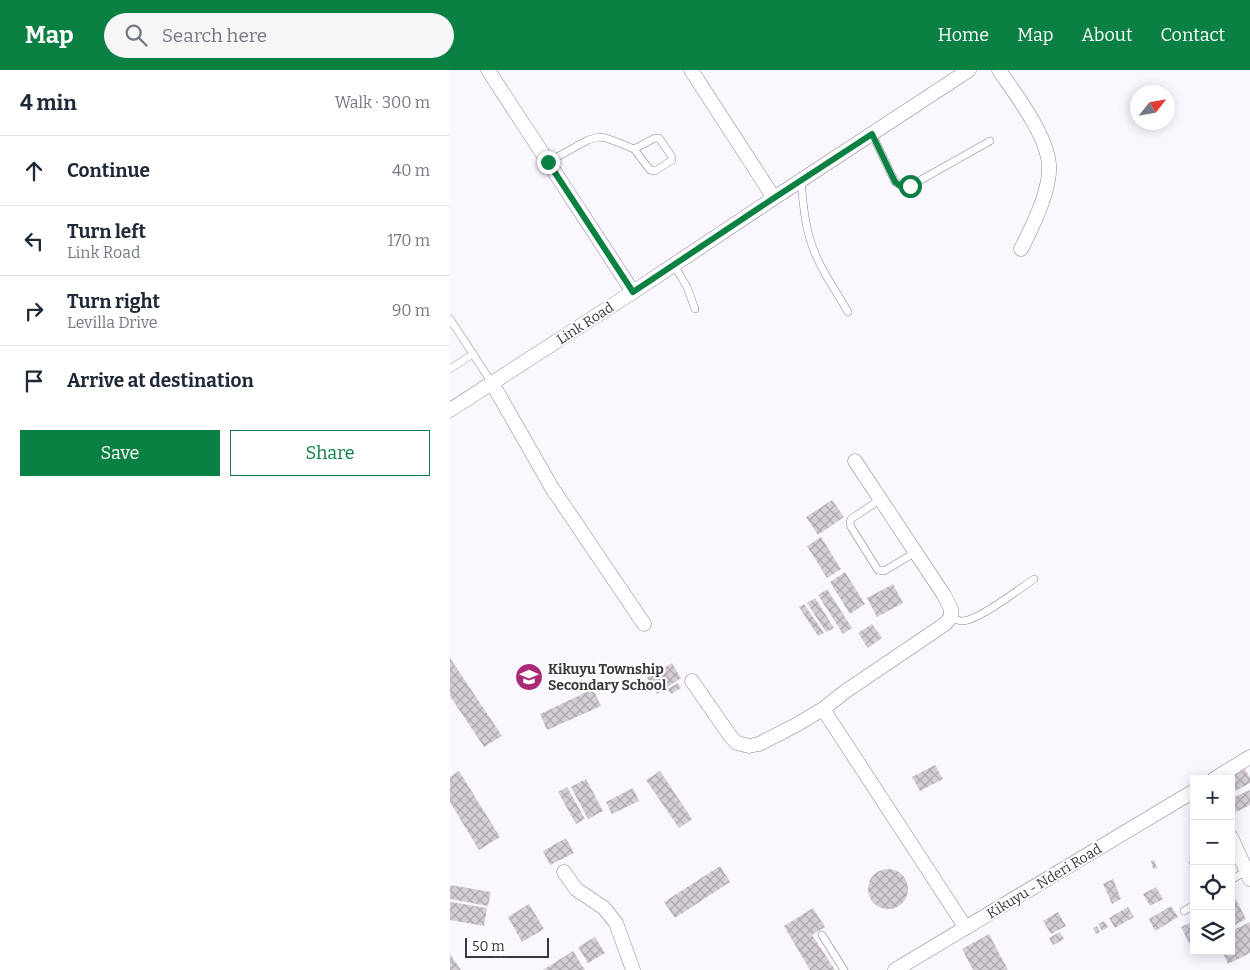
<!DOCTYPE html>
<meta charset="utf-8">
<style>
:root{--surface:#fff;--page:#f6f6f7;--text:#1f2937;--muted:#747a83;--line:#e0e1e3;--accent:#0b8043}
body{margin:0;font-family:Bitter,serif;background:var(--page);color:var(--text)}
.controls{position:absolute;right:15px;bottom:15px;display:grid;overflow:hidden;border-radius:0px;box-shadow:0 2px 12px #0003}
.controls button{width:45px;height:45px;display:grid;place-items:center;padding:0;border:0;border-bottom:1px solid var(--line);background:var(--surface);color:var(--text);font:25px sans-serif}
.compass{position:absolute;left:680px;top:15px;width:45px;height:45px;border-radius:50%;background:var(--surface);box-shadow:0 2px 12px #0003;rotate:59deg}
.scale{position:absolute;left:15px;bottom:12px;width:84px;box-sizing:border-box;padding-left:5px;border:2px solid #3a383c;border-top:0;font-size:14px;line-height:18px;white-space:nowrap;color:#3a383c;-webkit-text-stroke:4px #fff;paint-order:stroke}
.stop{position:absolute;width:15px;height:15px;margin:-11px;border:4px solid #0b8043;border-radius:50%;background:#fff}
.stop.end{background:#0b8043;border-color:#fff;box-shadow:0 1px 5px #0008}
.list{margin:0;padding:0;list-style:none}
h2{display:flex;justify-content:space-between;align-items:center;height:65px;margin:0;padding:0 20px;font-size:21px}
h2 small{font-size:16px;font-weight:400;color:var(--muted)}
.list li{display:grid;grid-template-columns:32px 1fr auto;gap:15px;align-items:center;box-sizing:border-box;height:70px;padding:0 20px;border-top:1px solid var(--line)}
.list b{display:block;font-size:19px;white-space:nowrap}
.list p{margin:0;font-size:16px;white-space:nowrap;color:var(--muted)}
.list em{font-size:16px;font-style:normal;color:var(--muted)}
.actions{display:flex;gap:10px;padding:15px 20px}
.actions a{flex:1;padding:11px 0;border:1px solid var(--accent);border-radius:0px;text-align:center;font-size:18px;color:var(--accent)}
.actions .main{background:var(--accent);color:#fff}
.icon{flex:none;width:28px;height:28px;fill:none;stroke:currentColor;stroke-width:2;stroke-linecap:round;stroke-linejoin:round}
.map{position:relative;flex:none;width:800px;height:900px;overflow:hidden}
header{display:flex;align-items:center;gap:30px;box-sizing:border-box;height:70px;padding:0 25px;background:var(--accent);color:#fff}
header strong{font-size:24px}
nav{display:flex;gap:28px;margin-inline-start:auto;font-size:18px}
.search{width:350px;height:45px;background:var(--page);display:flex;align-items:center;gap:12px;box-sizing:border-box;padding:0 18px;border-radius:28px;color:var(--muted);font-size:19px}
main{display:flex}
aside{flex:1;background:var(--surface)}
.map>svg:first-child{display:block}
.building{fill:url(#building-cross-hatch)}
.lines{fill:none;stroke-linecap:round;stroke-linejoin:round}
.service-casing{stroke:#8a848d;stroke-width:8}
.minor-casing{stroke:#8a848d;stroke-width:15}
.service{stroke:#fff;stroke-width:7}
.minor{stroke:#fff;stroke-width:14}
.route{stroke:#0b8043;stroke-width:6}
.labels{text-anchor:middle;stroke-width:4;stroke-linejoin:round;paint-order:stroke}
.street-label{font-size:14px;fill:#3a383c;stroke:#fff}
.poi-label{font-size:14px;font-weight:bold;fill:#3a383c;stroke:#fff;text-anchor:start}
</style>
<header>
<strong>Map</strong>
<div class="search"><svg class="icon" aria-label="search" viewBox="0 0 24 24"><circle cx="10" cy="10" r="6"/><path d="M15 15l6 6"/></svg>Search here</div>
<nav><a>Home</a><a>Map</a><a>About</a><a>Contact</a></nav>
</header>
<main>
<aside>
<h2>4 min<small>Walk · 300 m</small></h2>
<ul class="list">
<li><svg class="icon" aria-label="ahead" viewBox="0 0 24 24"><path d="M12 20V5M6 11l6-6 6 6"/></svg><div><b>Continue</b></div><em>40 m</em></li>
<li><svg class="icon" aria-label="left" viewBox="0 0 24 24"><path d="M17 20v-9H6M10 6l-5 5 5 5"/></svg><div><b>Turn left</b><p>Link Road</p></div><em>170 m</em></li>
<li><svg class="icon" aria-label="right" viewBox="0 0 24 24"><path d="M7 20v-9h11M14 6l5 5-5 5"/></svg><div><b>Turn right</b><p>Levilla Drive</p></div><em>90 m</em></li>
<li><svg class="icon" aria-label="arrive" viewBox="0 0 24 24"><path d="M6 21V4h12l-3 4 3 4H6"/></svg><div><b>Arrive at destination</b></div></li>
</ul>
<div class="actions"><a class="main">Save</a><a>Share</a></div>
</aside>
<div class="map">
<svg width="800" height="900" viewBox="0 0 800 900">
<defs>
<pattern id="building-cross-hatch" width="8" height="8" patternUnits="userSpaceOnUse" patternTransform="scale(1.25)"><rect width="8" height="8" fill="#d4cdd6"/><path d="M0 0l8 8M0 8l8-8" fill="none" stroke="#ada7af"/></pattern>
</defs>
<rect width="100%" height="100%" fill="#fbf7fe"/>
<g class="building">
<path d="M 382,430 L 394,447 L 368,465 L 356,447 Z"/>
<path d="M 371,467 L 391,499 L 377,508 L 357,476 Z"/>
<path d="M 395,502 L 415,534 L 400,544 L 380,512 Z"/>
<path d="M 443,514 L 453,533 L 427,547 L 417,528 Z"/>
<path d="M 377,519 L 402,558 L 393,564 L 368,525 Z"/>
<path d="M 365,528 L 384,558 L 376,562 L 357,533 Z"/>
<path d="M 354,534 L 374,563 L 368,566 L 349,537 Z"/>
<path d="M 422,554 L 432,568 L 418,578 L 408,563 Z"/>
<path d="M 0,588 L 52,666 L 34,677 L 0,626 Z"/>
<path d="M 222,593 L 231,608 L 207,624 L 197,608 Z"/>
<path d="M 228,613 L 231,618 L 221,624 L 218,619 Z"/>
<path d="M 143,619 L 151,636 L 97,660 L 90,644 Z"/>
<path d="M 485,695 L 493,709 L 470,721 L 462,707 Z"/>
<path d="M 794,697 L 800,708 L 800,713 L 781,723 L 781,709 L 773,709 Z"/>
<path d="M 9,701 L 50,767 L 29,780 L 0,732 L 0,707 Z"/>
<path d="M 210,701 L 242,749 L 229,758 L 196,710 Z"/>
<path d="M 136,709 L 153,741 L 138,749 L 121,717 Z"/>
<path d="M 117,717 L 135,749 L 126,754 L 108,722 Z"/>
<path d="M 183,718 L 189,731 L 162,744 L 156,732 Z"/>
<path d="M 799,720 L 800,722 L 800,735 L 784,743 L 781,737 L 781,729 Z"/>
<path d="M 116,768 L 124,783 L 100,795 L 93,781 Z"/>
<path d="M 744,789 L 744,801 L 738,792 Z"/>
<path d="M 704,790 L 707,798 L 703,799 L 701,791 Z"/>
<path d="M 270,796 L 280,812 L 225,848 L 214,832 Z"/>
<circle cx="438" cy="819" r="20"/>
<path d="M 663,809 L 671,829 L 662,834 L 653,814 Z"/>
<path d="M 0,815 L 41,822 L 38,836 L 0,829 Z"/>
<path d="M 706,817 L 713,829 L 700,836 L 693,824 Z"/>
<path d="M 781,820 L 796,849 L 783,856 L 781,852 Z"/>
<path d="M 0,832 L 37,838 L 34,856 L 0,850 Z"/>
<path d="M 79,834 L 94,859 L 72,872 L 58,847 Z"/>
<path d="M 721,836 L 728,847 L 705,861 L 699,849 Z"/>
<path d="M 678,837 L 684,847 L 665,858 L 659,848 Z"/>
<path d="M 363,838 L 375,857 L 362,865 L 385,900 L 360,900 L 334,856 Z"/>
<path d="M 608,842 L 616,856 L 601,864 L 593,851 Z"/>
<path d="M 654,851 L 658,857 L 652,861 L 648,854 Z"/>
<path d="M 744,851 L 744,874 L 740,875 L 731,857 Z"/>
<path d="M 800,852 L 800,883 L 778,894 L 772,881 L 781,881 L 781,861 Z"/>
<path d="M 647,856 L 650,862 L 646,864 L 643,858 Z"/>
<path d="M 610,862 L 614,869 L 603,875 L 599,868 Z"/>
<path d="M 539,864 L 558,900 L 523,900 L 512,879 Z"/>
<path d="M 145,867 L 155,883 L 138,893 L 128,877 Z"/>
<path d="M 123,881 L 135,900 L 93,900 Z"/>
<path d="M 0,884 L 11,900 L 0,900 Z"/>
</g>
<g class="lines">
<g class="service-casing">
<g id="service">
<path d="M 422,64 L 445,112 L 453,117 L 460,116 L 540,71"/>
<path d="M 98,92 L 138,70 L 149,67 L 156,68 L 172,74 L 184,79 L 200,100 L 205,101 L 222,90 L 222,87 L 209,68 L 205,68 L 184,79"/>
<path d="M 351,111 C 353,131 354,151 360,169 C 367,195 385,219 398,242"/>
<path d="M 224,195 L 237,217 L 245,239"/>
<path d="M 0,249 L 42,313"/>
<path d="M 0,299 L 23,284"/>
<path d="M 431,429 L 401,449 L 400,453 L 401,457 L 428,500 L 434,501 L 466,482"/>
<path d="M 501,547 C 505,549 508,551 512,551 C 528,551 569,519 584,509"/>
<path d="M 781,810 L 796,801"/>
<path d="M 734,841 L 744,835"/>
<path d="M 372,865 L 394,900"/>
</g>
</g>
<g class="minor-casing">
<g id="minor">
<path d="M 38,0 L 183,222"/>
<path d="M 241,0 L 324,128"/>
<path d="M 549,0 C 566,25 597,65 599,95 C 601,119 582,158 571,179"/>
<path d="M 42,313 L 102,418 L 194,554"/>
<path d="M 0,340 L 183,222 L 324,128 L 519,0"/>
<path d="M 242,611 L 281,667 L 287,673 L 299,676 L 309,674 L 346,655 L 373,639 L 396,621 L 495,554 L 501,547 L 501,539 L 494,525 L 405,391"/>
<path d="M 373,639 L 516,858"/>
<path d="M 764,709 L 800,687"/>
<path d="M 781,767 L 800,809"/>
<path d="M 114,802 L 126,819 L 154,838 L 166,853 L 183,900"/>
<path d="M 445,900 L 744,721"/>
</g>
</g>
<use href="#service" class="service"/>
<use href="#minor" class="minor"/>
</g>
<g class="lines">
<path class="route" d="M 98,92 L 183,222 L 324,128 L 422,64 L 445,112 L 452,117 L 460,116"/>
</g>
<defs>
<g id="school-disc" transform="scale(1.4375)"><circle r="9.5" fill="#aa2a78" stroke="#fff"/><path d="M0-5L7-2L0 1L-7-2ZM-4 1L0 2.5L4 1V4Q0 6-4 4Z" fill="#fff"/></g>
</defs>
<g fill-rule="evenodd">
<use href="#school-disc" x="79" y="607"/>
</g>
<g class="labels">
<g class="street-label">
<text transform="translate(135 253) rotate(-33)" y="5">Link Road</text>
<text transform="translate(594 811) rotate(-31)" y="5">Kikuyu - Nderi Road</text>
</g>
<g class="poi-label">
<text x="98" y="604">Kikuyu Township<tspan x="98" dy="16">Secondary School</tspan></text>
</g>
</g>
</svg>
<div class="controls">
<button>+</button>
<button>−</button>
<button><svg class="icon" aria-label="locate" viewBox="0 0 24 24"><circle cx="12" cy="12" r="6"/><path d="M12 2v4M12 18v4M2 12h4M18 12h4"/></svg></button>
<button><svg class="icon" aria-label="layers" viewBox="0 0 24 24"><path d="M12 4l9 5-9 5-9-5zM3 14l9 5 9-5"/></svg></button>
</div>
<svg class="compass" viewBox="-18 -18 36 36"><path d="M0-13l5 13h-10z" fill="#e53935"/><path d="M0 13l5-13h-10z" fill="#747a83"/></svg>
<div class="scale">50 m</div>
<div class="stop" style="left:460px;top:116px"></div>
<div class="stop end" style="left:98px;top:92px"></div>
</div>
</main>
